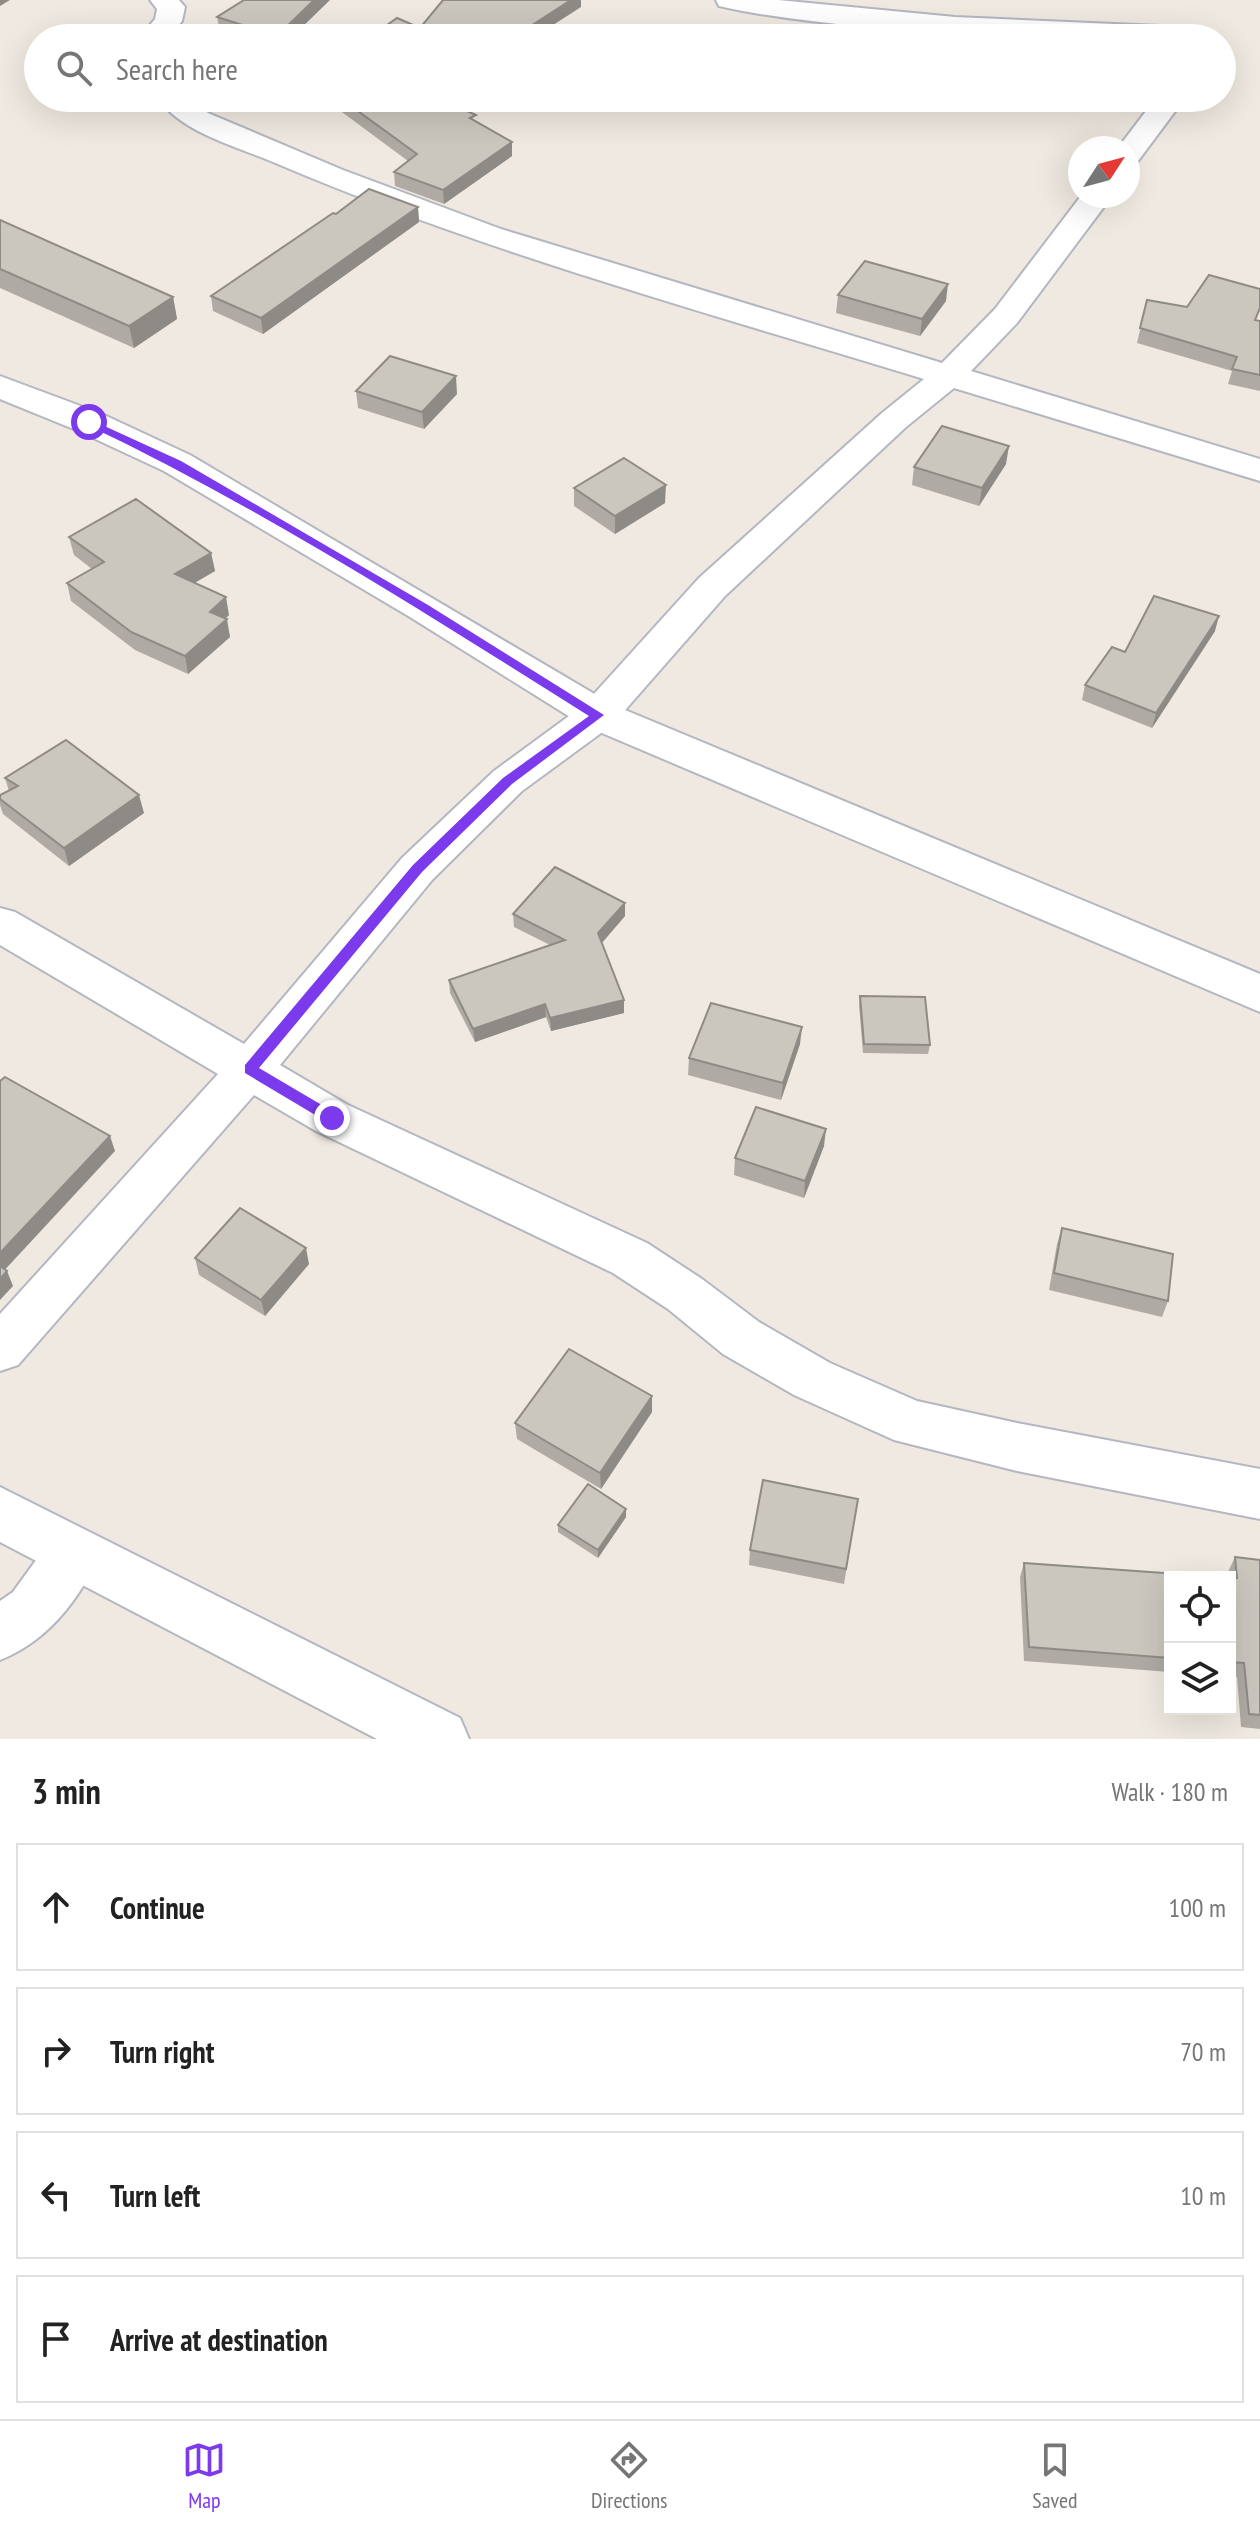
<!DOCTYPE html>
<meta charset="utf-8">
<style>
:root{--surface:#fff;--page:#f2f2f2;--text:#222;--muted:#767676;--line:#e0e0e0;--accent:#7c3aed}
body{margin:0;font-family:"PT Sans Narrow",sans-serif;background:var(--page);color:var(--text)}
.controls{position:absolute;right:24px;bottom:24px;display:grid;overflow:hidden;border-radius:0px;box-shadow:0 8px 32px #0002}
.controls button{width:72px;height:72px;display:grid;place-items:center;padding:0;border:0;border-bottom:2px solid var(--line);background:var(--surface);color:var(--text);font:40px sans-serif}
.compass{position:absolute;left:1068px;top:136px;width:72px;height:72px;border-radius:50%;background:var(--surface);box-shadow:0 8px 32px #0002;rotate:54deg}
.stop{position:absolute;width:24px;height:24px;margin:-18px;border:6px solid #7c3aed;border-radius:50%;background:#fff}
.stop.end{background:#7c3aed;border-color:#fff;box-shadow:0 2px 8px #0008}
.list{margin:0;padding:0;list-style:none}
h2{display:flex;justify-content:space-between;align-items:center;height:104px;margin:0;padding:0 32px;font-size:34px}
h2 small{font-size:26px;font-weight:400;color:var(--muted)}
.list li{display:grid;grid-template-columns:52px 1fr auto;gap:24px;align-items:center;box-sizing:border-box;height:128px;margin:0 16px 16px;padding:0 16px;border:2px solid var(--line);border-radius:0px}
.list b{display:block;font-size:30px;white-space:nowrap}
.list em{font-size:26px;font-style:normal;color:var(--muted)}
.icon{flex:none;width:44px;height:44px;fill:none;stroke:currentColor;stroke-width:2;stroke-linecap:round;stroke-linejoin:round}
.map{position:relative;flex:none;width:1260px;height:1739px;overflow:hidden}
.search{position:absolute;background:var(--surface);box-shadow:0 8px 32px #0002;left:24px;right:24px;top:24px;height:88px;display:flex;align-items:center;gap:20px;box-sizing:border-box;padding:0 28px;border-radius:44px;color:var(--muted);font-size:30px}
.sheet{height:680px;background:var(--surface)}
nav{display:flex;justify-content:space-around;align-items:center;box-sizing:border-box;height:112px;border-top:2px solid var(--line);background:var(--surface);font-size:22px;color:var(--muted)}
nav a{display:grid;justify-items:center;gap:4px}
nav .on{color:var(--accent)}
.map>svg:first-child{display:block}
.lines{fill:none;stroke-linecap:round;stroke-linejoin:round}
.street-casing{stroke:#b4b7c1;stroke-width:4}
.secondary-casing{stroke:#b4b7c1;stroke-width:4}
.street{fill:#fff;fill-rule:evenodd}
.secondary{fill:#fff;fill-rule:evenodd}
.wall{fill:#afaba4}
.shaded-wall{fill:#8e8b86}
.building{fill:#cbc7bf;stroke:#8e8b86;stroke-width:2}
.route{fill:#7c3aed}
</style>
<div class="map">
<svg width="1260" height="1739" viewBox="0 0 1260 1739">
<rect width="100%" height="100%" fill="#efe9e1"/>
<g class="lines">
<g class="street-casing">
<g id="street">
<path d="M 150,0 L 179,0 L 185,7 L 182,21 L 168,38 L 139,38 L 155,19 L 157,9 Z"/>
<path d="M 716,0 L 778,0 L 955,17 L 1184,27 L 1194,29 L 1198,35 L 1196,38 C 1085,38 975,37 865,27 C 817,22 767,17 719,6 Z"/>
<path d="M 158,98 L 190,98 L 208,113 L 343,170 L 501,229 L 942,363 L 995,309 L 1081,196 L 1112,196 L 1017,323 L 971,371 L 1260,459 L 1260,481 L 954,388 L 906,427 L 725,596 L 612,725 L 522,791 L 432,880 L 280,1065 L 348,1105 L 647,1243 L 702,1279 L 759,1322 L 830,1363 L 917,1401 L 1017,1423 L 1260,1469 L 1260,1519 L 1017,1471 L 894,1440 L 794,1395 L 723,1354 L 668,1309 L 613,1273 L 316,1131 L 254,1095 L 18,1365 L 0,1371 L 0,1314 L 218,1074 L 0,945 L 0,908 L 15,912 L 244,1044 L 402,858 L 494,771 L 584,705 L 699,578 L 882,413 L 924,379 C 705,312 484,252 273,162 C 236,146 182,133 158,98 Z"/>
<path d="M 1156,98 L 1185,98 L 1138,161 L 1128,164 L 1128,148 L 1118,148 Z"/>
<path d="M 74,1526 L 93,1534 L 101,1552 C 80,1599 48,1641 0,1660 L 0,1601 L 13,1592 L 55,1534 Z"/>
</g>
</g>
<g class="secondary-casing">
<g id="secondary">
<path d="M 0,376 L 102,414 L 190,455 L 613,705 L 1260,974 L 1260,1012 L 583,725 L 410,617 L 164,471 L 76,430 L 0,399 Z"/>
<path d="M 0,1487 L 460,1718 L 469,1739 L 377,1739 L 0,1542 Z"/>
</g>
</g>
<use href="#street" class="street"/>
<use href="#secondary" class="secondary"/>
</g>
<g class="wall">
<path d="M 217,17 L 291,38 L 240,38 L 220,31 Z"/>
<path d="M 323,98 L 441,98 L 440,99 L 476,122 L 512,156 L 444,204 L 395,186 L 394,172 L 408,161 Z"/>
<path d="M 418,207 L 419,222 L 263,334 L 213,311 L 211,296 Z"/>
<path d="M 0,220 L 173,297 L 177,319 L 134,348 L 0,288 Z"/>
<path d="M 838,295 L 946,301 L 920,336 L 836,313 Z"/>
<path d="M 1147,300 L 1260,321 L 1260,391 L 1228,384 L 1232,371 L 1137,343 Z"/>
<path d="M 356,391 L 457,394 L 424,429 L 358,408 Z"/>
<path d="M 1006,464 L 979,506 L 912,485 L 914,467 Z"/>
<path d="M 574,488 L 665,503 L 615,534 L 574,506 Z"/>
<path d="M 69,537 L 211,553 L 215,571 L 194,583 L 229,615 L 225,619 L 230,637 L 188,674 L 135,650 L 71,601 L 67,583 L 92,569 L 74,555 Z"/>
<path d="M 1215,631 L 1152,728 L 1082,700 L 1085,685 L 1125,652 Z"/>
<path d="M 5,778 L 144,813 L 69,866 L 3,814 L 0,805 L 0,795 L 9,791 Z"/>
<path d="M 513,914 L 625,916 L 602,943 L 624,1013 L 551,1031 L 546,1017 L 475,1042 L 450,993 L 449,980 L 550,945 L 514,927 Z"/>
<path d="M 860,996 L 930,1045 L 928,1054 L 863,1053 L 859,1005 Z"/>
<path d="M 800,1044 L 781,1100 L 688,1075 L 689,1058 Z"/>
<path d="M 824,1146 L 804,1198 L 734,1175 L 735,1158 Z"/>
<path d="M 1062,1228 L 1168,1301 L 1162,1317 L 1049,1290 L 1057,1244 Z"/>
<path d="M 195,1258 L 309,1264 L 265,1316 L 199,1275 Z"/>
<path d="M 652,1396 L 652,1412 L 601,1489 L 517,1439 L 515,1423 Z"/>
<path d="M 858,1499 L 844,1584 L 749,1565 L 750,1550 Z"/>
<path d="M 626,1517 L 598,1558 L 558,1532 L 558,1525 Z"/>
<path d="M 1235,1557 L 1260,1560 L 1260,1729 L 1241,1727 L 1237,1677 L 1230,1677 L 1230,1577 L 1228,1577 L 1228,1572 Z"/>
<path d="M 1024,1563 L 1170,1577 L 1170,1672 L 1024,1661 L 1020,1577 Z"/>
</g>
<g class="shaded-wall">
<path d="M 0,0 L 10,0 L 0,6 Z"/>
<path d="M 314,0 L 330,0 L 291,38 L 277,38 L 277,36 Z"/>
<path d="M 571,0 L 581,0 L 581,7 L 533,38 L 512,38 Z"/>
<path d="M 512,142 L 512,156 L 444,204 L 443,190 Z"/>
<path d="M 418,207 L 419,222 L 263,334 L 261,318 Z"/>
<path d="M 948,284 L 946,301 L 920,336 L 922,319 Z"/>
<path d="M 173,297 L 177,319 L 134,348 L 129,326 Z"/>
<path d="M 456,376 L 457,394 L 424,429 L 422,412 Z"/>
<path d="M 1009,446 L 1006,464 L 979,506 L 982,488 Z"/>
<path d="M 666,485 L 665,503 L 615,534 L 615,516 Z"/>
<path d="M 211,553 L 215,571 L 179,592 L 175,574 Z"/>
<path d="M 226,597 L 229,615 L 213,630 L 210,612 Z"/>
<path d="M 1219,616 L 1215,631 L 1152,728 L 1156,713 Z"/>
<path d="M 227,619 L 230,637 L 188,674 L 185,656 Z"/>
<path d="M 139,795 L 144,813 L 69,866 L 64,848 Z"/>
<path d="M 625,903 L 625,916 L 599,946 L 598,933 Z"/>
<path d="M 624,1000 L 624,1013 L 551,1031 L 550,1018 Z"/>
<path d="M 545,1004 L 546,1017 L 475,1042 L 473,1029 Z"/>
<path d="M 802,1027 L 800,1044 L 781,1100 L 783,1083 Z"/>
<path d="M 826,1129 L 824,1146 L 804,1198 L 805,1181 Z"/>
<path d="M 110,1136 L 115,1151 L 0,1275 L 0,1253 Z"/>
<path d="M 306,1248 L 309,1264 L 265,1316 L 261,1300 Z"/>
<path d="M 7,1271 L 13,1286 L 0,1300 L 0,1279 Z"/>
<path d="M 652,1396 L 652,1412 L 601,1489 L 600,1473 Z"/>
<path d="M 626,1509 L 626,1517 L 598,1558 L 598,1550 Z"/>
</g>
<g class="building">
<path d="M 244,0 L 314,0 L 277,36 L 217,17 Z"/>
<path d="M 443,0 L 571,0 L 512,38 L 369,38 L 397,18 L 420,28 Z"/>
<path d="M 340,98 L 438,98 L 476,115 L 470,118 L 512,142 L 443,190 L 394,172 L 417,154 Z"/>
<path d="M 369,189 L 418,207 L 261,318 L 211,296 L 333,213 L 336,214 Z"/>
<path d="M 0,220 L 173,297 L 129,326 L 0,269 Z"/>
<path d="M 865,261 L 948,284 L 922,319 L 838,295 Z"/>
<path d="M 1209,275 L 1260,289 L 1260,308 L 1255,320 L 1260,321 L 1260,375 L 1232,369 L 1237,357 L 1140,328 L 1147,300 L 1187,307 Z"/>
<path d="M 390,356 L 456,376 L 422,412 L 356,391 Z"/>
<path d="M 942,426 L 1009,446 L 982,488 L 914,467 Z"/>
<path d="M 624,458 L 666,485 L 615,516 L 574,488 Z"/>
<path d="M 136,499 L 211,553 L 175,574 L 226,597 L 210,612 L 227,619 L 185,656 L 131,632 L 67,583 L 104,562 L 69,537 Z"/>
<path d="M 1154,596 L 1219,616 L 1156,713 L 1085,685 L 1112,647 L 1125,652 Z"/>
<path d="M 66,740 L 139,795 L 64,848 L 0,799 L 0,795 L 18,786 L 5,778 Z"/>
<path d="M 555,867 L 625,903 L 598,933 L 624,1000 L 550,1018 L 545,1004 L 473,1029 L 449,980 L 565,940 L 513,914 Z"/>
<path d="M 860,996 L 925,997 L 930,1045 L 864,1044 Z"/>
<path d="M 711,1003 L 802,1027 L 783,1083 L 689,1058 Z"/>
<path d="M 5,1077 L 110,1136 L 0,1253 L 0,1081 Z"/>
<path d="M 756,1107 L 826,1129 L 805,1181 L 735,1158 Z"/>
<path d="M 240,1208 L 306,1248 L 261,1300 L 195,1258 Z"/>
<path d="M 1062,1228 L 1173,1254 L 1168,1301 L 1054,1273 Z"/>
<path d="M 0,1266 L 7,1271 L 0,1279 Z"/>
<path d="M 569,1349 L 652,1396 L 600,1473 L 515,1423 Z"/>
<path d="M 763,1480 L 858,1499 L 846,1569 L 750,1550 Z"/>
<path d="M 588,1484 L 626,1509 L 598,1550 L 558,1525 Z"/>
<path d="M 1235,1557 L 1260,1560 L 1260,1715 L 1249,1714 L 1244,1663 L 1230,1662 L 1230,1578 L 1237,1578 Z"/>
<path d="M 1024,1563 L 1220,1577 L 1170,1577 L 1170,1658 L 1029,1647 Z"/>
</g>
<path class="route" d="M 89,419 L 181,461 L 428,605 L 604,715 L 512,784 L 422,872 L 259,1068 L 337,1114 L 337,1122 L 327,1122 L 245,1073 L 245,1065 L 413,865 L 503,778 L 589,716 C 425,613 260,507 85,424 L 85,420 Z"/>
</svg>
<div class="controls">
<button><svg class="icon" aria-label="locate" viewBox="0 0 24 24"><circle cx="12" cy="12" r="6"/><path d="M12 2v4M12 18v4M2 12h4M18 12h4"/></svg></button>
<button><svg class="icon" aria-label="layers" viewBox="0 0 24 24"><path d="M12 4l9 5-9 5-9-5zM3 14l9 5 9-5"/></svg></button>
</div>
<svg class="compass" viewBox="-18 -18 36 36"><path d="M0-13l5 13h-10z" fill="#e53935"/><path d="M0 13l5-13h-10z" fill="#767676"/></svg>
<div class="stop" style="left:89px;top:422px"></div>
<div class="stop end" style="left:332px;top:1118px"></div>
<div class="search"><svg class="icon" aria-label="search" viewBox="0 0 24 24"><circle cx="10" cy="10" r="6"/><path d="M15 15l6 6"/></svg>Search here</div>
</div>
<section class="sheet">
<h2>3 min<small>Walk · 180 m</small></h2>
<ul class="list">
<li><svg class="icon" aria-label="ahead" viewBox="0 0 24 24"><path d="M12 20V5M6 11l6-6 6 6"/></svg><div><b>Continue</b></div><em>100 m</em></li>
<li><svg class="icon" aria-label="right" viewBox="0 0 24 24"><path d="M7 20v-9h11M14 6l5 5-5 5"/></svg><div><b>Turn right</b></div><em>70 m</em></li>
<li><svg class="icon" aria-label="left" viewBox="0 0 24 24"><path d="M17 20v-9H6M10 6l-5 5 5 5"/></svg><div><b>Turn left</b></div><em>10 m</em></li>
<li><svg class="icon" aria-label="arrive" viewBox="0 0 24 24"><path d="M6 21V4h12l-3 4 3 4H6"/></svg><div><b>Arrive at destination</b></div></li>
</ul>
</section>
<nav>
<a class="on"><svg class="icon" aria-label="map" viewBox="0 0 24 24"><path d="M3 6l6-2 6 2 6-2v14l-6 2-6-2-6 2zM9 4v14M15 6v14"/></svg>Map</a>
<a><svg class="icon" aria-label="directions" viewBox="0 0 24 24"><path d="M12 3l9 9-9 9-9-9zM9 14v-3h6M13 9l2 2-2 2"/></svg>Directions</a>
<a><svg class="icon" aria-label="saved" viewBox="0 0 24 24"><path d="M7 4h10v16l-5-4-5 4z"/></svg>Saved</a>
</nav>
